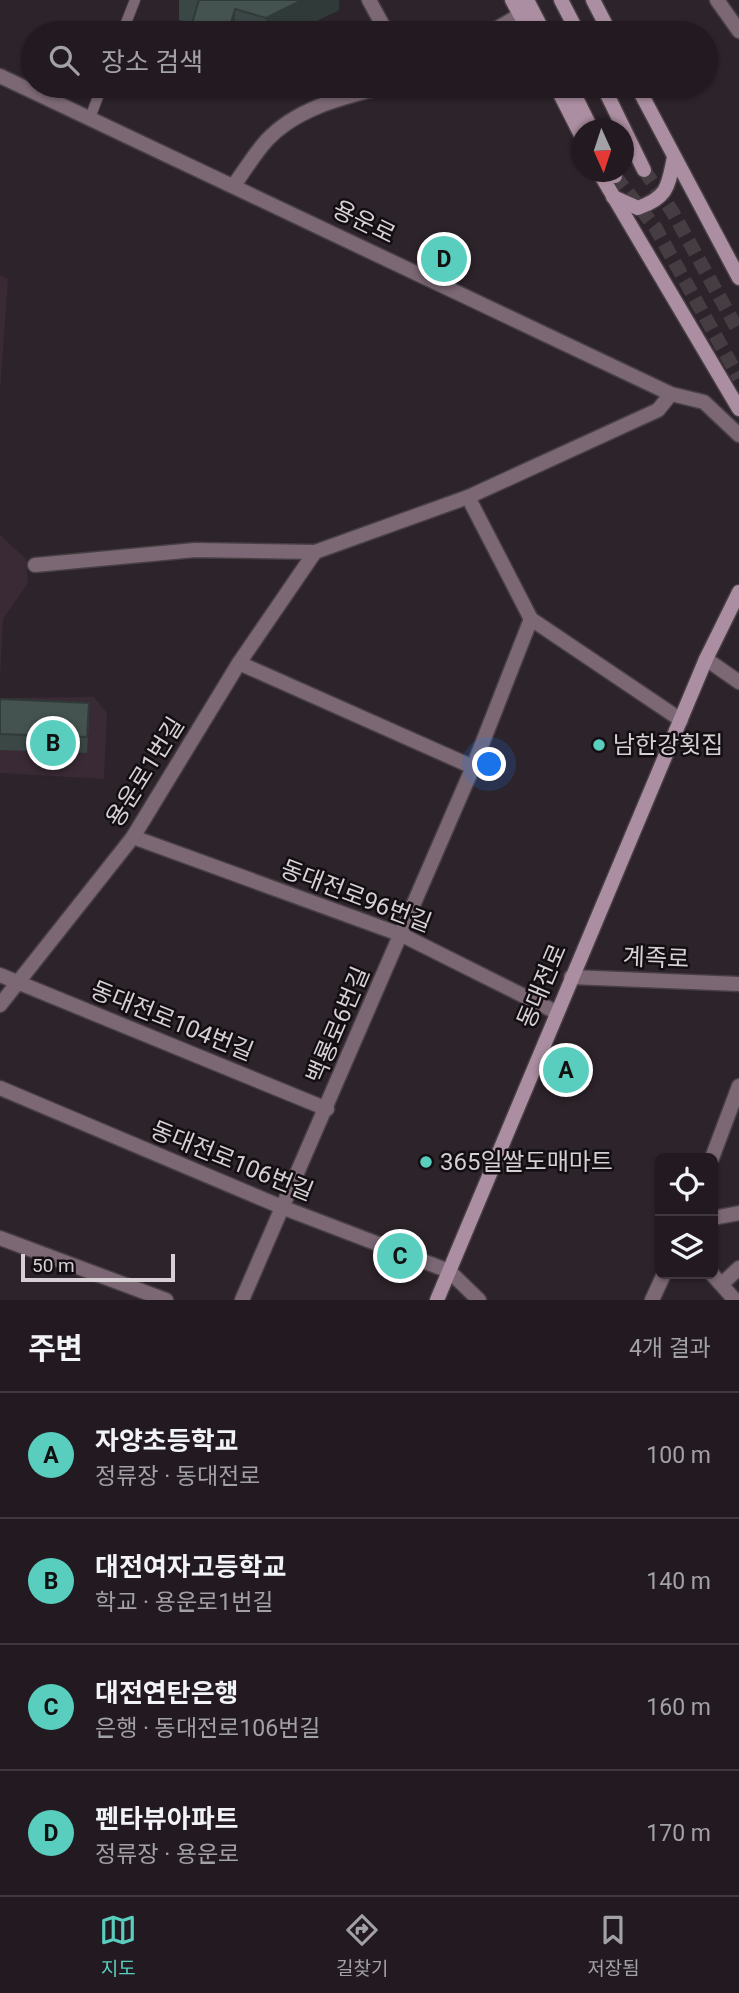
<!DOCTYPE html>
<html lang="ko">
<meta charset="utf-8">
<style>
:root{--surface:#221a20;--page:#2e272d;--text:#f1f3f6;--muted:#a2a1a5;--line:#3f383e;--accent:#59cebf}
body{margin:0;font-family:Roboto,"Noto Sans KR",sans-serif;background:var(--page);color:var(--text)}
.controls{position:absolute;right:21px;bottom:21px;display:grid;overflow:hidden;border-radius:10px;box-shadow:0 2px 5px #0004}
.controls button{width:63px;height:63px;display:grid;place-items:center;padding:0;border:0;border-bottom:2px solid var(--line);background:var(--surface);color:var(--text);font:35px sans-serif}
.compass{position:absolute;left:571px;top:119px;width:63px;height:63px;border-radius:50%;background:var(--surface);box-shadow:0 2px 5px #0004;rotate:177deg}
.scale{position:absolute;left:21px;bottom:18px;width:154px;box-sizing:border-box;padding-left:7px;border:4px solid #d6cfd3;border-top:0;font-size:19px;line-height:24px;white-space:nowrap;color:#d6cfd3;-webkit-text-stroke:5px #120e11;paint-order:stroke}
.you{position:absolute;left:490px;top:765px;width:24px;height:24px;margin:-18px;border:5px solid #fff;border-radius:50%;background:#1a73e8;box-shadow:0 0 0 10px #1a73e833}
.badge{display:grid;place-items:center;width:46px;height:46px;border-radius:50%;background:var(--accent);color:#111;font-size:23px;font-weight:700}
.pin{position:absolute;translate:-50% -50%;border:4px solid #fff;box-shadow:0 2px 7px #0006}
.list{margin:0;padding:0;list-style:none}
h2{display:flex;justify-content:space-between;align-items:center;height:91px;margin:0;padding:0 28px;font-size:30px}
h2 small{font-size:23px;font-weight:400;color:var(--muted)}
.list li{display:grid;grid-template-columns:46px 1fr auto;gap:21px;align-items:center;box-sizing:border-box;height:126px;padding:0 28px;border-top:2px solid var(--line)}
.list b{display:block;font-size:26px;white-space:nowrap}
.list p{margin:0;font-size:23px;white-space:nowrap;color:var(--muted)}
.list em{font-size:23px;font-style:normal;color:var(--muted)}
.icon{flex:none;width:38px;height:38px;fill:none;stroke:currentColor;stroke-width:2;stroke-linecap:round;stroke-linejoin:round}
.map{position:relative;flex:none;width:739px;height:1300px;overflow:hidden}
.search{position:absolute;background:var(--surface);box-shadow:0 2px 5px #0004;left:21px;right:21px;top:21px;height:77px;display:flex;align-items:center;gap:18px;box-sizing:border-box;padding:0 24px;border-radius:38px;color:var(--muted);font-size:26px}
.sheet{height:595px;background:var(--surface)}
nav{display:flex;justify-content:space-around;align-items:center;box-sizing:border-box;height:98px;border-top:2px solid var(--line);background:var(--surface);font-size:19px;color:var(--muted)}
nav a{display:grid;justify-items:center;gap:4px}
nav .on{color:var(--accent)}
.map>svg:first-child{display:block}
.built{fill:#3a2a35}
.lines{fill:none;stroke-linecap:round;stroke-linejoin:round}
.secondary-tunnel{stroke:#463d43;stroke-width:14;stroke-dasharray:14 7;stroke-linecap:butt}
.service-casing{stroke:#483f45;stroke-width:12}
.minor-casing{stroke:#483f45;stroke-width:17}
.tertiary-casing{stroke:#483f45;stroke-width:17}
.secondary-casing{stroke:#483f45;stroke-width:17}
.service{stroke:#7b6874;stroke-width:10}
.minor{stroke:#7b6874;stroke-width:14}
.tertiary{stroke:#7b6874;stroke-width:14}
.secondary{stroke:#ab8ea1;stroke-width:14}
.wall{fill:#3a4745}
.shaded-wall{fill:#303a38}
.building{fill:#445350;stroke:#303a38;stroke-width:2}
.poi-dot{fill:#59cebf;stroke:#120e11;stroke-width:2.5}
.labels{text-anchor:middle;stroke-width:5;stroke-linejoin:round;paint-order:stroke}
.street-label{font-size:24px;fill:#d6cfd3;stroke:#120e11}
.poi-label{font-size:24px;fill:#d6cfd3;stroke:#120e11;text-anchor:start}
</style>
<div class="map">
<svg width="739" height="1300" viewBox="0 0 739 1300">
<rect width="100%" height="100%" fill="#2d232a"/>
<g class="built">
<path d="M 0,275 L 8,279 L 0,392 Z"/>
<path d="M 0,535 L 26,559 L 28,583 L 3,619 L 0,681 Z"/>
<path d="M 94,697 L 107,713 L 104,779 L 0,773 L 0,698 Z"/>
</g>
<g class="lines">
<g class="secondary-tunnel">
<path d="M 644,170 L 672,211 L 739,332"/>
<path d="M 615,176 L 655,227 L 739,378"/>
</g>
<g class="service-casing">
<g id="service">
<path d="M 122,33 L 135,0"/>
<path d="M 90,118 L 102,86"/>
</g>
</g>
<g class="minor-casing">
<g id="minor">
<path d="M 369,0 L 387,33"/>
<path d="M 489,33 L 520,15"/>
<path d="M 234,185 C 245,170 255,153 267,140 C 298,107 345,97 387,86"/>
<path d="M 468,497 L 531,619 L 681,720"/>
<path d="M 35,565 L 195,550 L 315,552 L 468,497 L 658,410 L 671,394"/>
<path d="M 706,659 L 739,682"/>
<path d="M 239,663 L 473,767"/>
<path d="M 133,837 L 402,935 L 556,1012"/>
<path d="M 0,975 L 327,1109"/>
<path d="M 571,977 L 739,984"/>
<path d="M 0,1005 L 133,837 L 239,663 L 315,552"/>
<path d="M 0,1088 L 284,1208 L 449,1271 L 479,1300"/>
<path d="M 712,1158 L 739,1086"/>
<path d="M 713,1218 L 739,1213"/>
<path d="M 0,1238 L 166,1300"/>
<path d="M 712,1274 L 735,1300"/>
<path d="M 722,1284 L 739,1268"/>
<path d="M 242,1300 L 473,767 L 531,619"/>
<path d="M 652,1300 L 664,1274"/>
</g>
</g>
<g class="tertiary-casing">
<g id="tertiary">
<path d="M 717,0 L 739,31"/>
<path d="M 0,76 L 671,394 L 704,402 L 739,435"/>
</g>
</g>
<g class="secondary-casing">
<g id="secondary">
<path d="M 512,0 L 530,33"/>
<path d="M 527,0 L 544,33"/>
<path d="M 561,0 L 578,33"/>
<path d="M 593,0 L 610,33"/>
<path d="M 556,86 L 582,137"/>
<path d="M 570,86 L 592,130"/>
<path d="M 603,86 L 644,170"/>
<path d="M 637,86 L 739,278"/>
<path d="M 599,172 L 739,409"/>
<path d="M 613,172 L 615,176"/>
<path d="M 613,197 L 638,208 C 668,197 668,187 674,157"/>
<path d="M 437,1300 L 706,659 L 739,592"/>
</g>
</g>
<use href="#service" class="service"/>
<use href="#minor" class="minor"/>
<use href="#tertiary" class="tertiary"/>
<use href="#secondary" class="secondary"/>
</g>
<g class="wall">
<path d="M 179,0 L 339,0 L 339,10 L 291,33 L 189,33 L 192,24 L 179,20 Z"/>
<path d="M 0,699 L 89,719 L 87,753 L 0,750 Z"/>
</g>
<g class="shaded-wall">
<path d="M 302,0 L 339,0 L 339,10 L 291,33 L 266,33 L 266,18 Z"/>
<path d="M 235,9 L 235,33 L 228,33 Z"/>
</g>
<g class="building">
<path d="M 199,0 L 302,0 L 266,18 L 235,9 L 228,33 L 189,33 Z"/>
<path d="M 0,699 L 89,703 L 87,737 L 0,734 Z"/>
</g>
<g class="poi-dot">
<circle cx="599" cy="745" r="7"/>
<circle cx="426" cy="1162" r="7"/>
</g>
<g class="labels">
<g class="street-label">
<text transform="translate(364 222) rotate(26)" y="8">용운로</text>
<text transform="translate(145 772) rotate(-58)" y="8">용운로1번길</text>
<text transform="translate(356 896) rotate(21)" y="8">동대전로96번길</text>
<text transform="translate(656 958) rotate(2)" y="8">계족로</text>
<text transform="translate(542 986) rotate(-67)" y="8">동대전로</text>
<text transform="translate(172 1021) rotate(22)" y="8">동대전로104번길</text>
<text transform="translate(338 1025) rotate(-67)" y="8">백룡로6번길</text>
<text transform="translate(232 1161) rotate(22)" y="8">동대전로106번길</text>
</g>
<g class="poi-label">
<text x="613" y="753">남한강횟집</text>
<text x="440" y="1170">365일쌀도매마트</text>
</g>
</g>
</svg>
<div class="controls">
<button><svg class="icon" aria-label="locate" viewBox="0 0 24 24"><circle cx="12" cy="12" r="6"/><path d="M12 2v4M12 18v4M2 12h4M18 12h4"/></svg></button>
<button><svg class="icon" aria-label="layers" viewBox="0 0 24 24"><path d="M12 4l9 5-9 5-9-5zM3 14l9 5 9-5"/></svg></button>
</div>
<svg class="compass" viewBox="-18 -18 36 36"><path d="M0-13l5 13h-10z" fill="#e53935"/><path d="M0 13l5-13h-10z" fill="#a2a1a5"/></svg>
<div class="scale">50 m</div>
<div class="you"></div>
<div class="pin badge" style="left:566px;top:1070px">A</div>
<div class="pin badge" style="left:53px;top:743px">B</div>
<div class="pin badge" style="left:400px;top:1256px">C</div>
<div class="pin badge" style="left:444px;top:259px">D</div>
<div class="search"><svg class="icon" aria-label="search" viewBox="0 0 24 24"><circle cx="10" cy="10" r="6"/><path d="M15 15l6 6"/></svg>장소 검색</div>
</div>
<section class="sheet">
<h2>주변<small>4개 결과</small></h2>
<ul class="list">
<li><span class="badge">A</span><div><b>자양초등학교</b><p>정류장 · 동대전로</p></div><em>100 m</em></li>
<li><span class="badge">B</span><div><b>대전여자고등학교</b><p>학교 · 용운로1번길</p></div><em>140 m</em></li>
<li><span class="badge">C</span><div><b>대전연탄은행</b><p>은행 · 동대전로106번길</p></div><em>160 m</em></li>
<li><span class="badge">D</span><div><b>펜타뷰아파트</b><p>정류장 · 용운로</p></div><em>170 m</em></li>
</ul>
</section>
<nav>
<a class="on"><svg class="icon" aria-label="map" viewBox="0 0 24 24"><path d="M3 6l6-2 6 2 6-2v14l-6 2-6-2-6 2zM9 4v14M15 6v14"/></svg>지도</a>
<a><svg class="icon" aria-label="directions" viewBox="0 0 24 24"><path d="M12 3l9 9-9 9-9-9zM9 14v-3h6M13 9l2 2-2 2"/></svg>길찾기</a>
<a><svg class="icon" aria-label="saved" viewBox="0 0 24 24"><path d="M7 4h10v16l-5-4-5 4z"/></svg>저장됨</a>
</nav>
